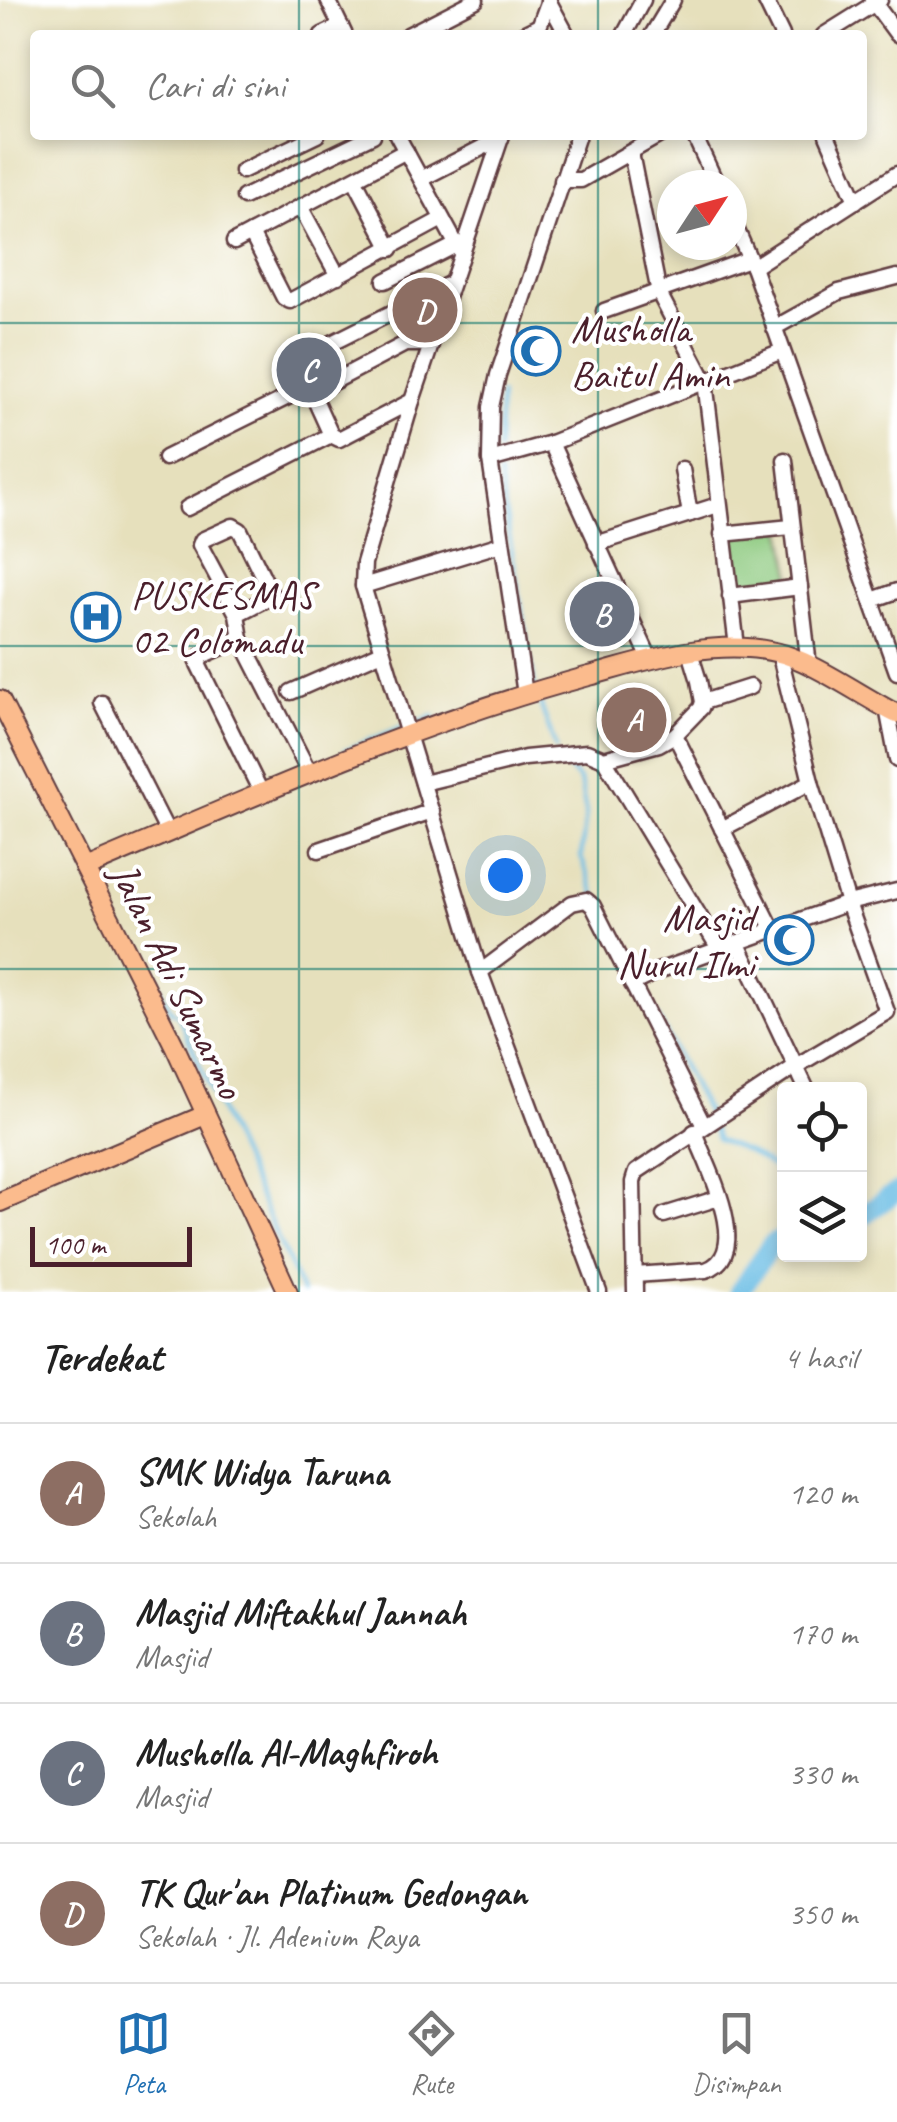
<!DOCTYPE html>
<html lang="id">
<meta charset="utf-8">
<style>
:root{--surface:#fff;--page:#f2f2f2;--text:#222;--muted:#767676;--line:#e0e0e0;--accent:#1f6fb2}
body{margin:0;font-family:Caveat,sans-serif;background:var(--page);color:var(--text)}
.controls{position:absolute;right:30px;bottom:30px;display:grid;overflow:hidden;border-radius:10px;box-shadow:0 5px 15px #0003}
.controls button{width:90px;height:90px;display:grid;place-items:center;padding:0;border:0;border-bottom:2px solid var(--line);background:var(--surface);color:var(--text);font:50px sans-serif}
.compass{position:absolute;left:657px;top:170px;width:90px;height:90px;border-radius:50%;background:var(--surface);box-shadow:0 5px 15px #0003;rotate:54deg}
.scale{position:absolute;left:30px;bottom:25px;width:162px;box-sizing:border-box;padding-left:10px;border:5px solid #4a1f2b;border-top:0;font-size:28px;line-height:35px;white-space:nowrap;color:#4a1f2b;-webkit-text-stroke:8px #fff;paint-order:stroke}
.you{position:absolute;left:505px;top:875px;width:35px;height:35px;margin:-25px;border:8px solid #fff;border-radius:50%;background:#1a73e8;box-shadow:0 0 0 15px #1a73e833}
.badge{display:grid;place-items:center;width:65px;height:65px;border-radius:50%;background:var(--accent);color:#fff;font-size:32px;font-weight:700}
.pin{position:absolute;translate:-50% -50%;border:5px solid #fff;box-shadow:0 2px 10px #0006}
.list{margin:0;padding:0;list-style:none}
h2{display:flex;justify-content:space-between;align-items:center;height:130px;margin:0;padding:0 40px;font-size:42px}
h2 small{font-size:32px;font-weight:400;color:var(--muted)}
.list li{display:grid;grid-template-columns:65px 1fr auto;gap:30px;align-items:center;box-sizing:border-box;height:140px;padding:0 40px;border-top:2px solid var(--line)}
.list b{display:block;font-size:38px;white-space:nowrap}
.list p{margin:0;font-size:32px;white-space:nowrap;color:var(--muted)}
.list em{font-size:32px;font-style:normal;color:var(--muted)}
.icon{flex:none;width:55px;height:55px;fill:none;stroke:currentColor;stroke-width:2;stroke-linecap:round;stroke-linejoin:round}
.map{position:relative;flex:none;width:897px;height:1292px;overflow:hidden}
.search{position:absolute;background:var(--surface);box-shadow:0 5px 15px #0003;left:30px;right:30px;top:30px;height:110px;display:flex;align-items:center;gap:25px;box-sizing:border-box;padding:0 35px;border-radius:10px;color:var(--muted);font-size:38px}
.sheet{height:690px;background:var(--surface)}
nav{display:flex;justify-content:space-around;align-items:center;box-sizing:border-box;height:140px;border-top:2px solid var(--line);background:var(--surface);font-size:28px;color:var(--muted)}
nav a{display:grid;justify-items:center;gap:5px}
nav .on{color:var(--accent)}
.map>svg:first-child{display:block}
.green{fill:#8eca80;stroke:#6c7456;stroke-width:2.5}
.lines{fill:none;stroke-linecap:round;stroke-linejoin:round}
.stream{stroke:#67bce4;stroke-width:4}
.river{stroke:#67bce4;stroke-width:20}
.minor-casing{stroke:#613c41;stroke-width:19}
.major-casing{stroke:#613c41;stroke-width:22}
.minor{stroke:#fff;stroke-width:14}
.major{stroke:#fbbb8d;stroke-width:18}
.grid{fill:none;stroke:#0f766e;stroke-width:2.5;stroke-opacity:0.55}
.labels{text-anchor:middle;stroke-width:8;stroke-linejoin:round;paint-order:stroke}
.poi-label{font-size:40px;fill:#4a1f2b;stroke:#fff;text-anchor:start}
.street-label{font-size:40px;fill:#4a1f2b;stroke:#fff}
</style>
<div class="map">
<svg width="897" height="1292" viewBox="0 0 897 1292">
<rect width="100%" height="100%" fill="#fff"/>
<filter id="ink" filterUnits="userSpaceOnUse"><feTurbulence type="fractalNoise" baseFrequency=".01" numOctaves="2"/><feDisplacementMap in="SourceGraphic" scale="20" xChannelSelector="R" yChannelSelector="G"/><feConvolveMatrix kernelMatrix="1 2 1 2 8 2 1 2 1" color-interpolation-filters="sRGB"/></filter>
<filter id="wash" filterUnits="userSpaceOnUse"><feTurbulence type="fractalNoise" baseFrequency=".0048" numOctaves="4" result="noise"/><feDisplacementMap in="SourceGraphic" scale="40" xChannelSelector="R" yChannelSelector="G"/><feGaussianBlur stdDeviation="2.25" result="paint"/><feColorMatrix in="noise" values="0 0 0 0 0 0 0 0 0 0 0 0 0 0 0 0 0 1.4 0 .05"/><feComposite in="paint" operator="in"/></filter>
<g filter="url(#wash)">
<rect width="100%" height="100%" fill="#e6e0bc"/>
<path class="green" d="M 783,528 L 793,585 L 736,591 L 727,536 Z"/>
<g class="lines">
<g class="stream">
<path d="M 644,13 L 651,0"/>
<path d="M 498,451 L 500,395"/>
<path d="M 499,475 L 535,688"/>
<path d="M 538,697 L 556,749"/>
<path d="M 410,724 L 434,716"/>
<path d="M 345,750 L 401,727"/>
<path d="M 559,758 L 580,781 L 586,813 L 581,857 L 599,904"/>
<path d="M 141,952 L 171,1011 L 178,1014 C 217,1108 261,1199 302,1292"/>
<path d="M 647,997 L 709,1117"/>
<path d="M 712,1126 L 717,1140 L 748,1152 L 783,1174 L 784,1179"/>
<path d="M 772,1244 L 784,1220"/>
</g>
<g class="river">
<path d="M 860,1217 L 897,1192"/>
<path d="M 739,1292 L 772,1244 L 784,1239"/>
</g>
</g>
</g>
<g filter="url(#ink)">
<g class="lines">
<g class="minor-casing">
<g id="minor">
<path d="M 328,0 L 345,35"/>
<path d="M 548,0 L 567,35"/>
<path d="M 765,0 L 782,35"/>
<path d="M 872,0 L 897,34"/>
<path d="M 322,35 L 341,26"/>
<path d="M 408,35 L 476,0"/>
<path d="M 521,35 L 539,26"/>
<path d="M 536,35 L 549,0"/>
<path d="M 624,35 L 643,0"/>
<path d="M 652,35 L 673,0"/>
<path d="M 824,35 L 880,0"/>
<path d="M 397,135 L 461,253"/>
<path d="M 502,135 L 412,401 L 364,563 L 363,586 L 480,972 L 599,1292"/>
<path d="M 694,135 L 717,185"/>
<path d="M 827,135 L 856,201"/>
<path d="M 631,153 L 659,293 L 705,381 L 737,647"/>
<path d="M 242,171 L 317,135"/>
<path d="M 421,179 L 501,138"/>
<path d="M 355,180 L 391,249"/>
<path d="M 562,180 L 581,180 L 660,135"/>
<path d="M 244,197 L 373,135"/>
<path d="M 301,208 L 338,276"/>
<path d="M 732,219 L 753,267 L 897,672"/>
<path d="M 251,233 L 284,298 L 290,301 L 442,219"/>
<path d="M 234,242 L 406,151"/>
<path d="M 753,267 L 897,174"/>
<path d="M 385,281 L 456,245"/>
<path d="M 604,311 L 749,259"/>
<path d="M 774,328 L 839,292 L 897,277"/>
<path d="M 302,358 L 451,283"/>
<path d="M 312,393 L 331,435"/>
<path d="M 551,443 L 650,659"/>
<path d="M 165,458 L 294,394 L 312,393 L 405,344 L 430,344"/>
<path d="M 490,460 L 551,443 L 782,351"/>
<path d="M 785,460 L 809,666"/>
<path d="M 682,469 L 690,514"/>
<path d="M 187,508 L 331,435 L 339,439 L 412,401"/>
<path d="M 722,534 L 791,527"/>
<path d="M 596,544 L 718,505"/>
<path d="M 363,586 L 501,544"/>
<path d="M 730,596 L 800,587"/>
<path d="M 872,600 L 897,591"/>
<path d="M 237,614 L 268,598 L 271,593 L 240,530 L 233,526 L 202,540 L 200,545 L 237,614 L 241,639 L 309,772"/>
<path d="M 241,639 L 202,656 L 198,664 L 261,792"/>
<path d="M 779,652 L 811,782 L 848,903 L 897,891"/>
<path d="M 291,692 L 382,652"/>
<path d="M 525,694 L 490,460 L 491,407 L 498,375 L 578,135"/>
<path d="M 703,702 L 750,687"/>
<path d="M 102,703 L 168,833"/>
<path d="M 887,708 L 897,760"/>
<path d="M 675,735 L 773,930"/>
<path d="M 604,759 L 720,950"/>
<path d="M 423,783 L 525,758 L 587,752 L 604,759 L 659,744 L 675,735 L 701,708 L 703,702 L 699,681 L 690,652"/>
<path d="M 722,829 L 811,782"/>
<path d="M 319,850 L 432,811"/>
<path d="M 738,944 L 807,1090"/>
<path d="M 480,972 L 572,903 L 586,900 L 593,906 L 704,1126"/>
<path d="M 632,984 L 658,971 L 848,903 L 887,1012 L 796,1066 L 636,1172 L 633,1182 L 635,1292"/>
<path d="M 664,1215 L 719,1198"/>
<path d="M 635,1275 L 706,1270 C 755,1254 706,1164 694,1132"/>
</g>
</g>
<g class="major-casing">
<g id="major">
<path d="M 0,700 L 175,1047 L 288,1292"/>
<path d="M 85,868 C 251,798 414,723 589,676 C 648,660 713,638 775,652 C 810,659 863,697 897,714"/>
<path d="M 0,1202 L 205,1115"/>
</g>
</g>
<use href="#minor" class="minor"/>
<use href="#major" class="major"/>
</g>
</g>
<path class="grid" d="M 299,0 L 299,35M 598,0 L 598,35M 299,135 L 299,1292M 598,135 L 598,1292M 0,323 L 897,323M 0,646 L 897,646M 0,969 L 897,969"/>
<defs>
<g id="mosque-ring" transform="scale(2.5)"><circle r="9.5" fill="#fff" stroke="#1f6fb2" stroke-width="1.5"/><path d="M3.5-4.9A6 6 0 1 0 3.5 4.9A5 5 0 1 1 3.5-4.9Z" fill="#1f6fb2"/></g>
<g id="hospital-ring" transform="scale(2.5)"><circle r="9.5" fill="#fff" stroke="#1f6fb2" stroke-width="1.5"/><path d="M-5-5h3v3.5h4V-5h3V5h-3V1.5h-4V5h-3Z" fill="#1f6fb2"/></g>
</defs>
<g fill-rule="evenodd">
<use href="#mosque-ring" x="536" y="351"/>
<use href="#hospital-ring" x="96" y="617"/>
<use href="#mosque-ring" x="789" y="940"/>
</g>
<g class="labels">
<g class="poi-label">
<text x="571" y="342">Musholla<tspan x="571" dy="46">Baitul Amin</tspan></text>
<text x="131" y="608">PUSKESMAS<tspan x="131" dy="46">02 Colomadu</tspan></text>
<text x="754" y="931" text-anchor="end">Masjid<tspan x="754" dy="46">Nurul Ilmi</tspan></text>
</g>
<g class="street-label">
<text transform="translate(178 980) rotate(64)" y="14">Jalan Adi Sumarmo</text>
</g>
</g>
</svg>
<div class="controls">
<button><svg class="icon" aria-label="locate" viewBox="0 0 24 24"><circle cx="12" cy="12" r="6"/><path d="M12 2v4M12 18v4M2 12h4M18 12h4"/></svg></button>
<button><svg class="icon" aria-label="layers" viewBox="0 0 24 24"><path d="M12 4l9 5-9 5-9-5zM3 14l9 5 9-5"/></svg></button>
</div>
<svg class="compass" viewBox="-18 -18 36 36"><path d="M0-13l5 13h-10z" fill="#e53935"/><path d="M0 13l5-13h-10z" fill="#767676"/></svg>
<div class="scale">100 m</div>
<div class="you"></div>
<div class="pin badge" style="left:634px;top:720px;background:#8d6e63">A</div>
<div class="pin badge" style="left:602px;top:614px;background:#6b7280">B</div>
<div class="pin badge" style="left:309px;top:370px;background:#6b7280">C</div>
<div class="pin badge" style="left:425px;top:310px;background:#8d6e63">D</div>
<div class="search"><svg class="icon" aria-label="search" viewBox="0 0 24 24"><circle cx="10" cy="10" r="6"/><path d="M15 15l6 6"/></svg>Cari di sini</div>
</div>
<section class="sheet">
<h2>Terdekat<small>4 hasil</small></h2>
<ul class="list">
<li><span class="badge" style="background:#8d6e63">A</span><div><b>SMK Widya Taruna</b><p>Sekolah</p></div><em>120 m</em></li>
<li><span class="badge" style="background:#6b7280">B</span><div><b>Masjid Miftakhul Jannah</b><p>Masjid</p></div><em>170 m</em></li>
<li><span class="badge" style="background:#6b7280">C</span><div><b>Musholla Al-Maghfiroh</b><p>Masjid</p></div><em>330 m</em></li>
<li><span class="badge" style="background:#8d6e63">D</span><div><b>TK Qur'an Platinum Gedongan</b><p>Sekolah · Jl. Adenium Raya</p></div><em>350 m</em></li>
</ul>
</section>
<nav>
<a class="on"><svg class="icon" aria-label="map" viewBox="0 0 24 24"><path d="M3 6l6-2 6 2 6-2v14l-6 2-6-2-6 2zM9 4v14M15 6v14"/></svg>Peta</a>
<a><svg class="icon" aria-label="directions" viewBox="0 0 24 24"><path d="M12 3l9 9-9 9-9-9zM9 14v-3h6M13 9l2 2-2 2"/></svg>Rute</a>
<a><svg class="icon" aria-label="saved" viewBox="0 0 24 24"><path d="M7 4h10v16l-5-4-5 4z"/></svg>Disimpan</a>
</nav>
